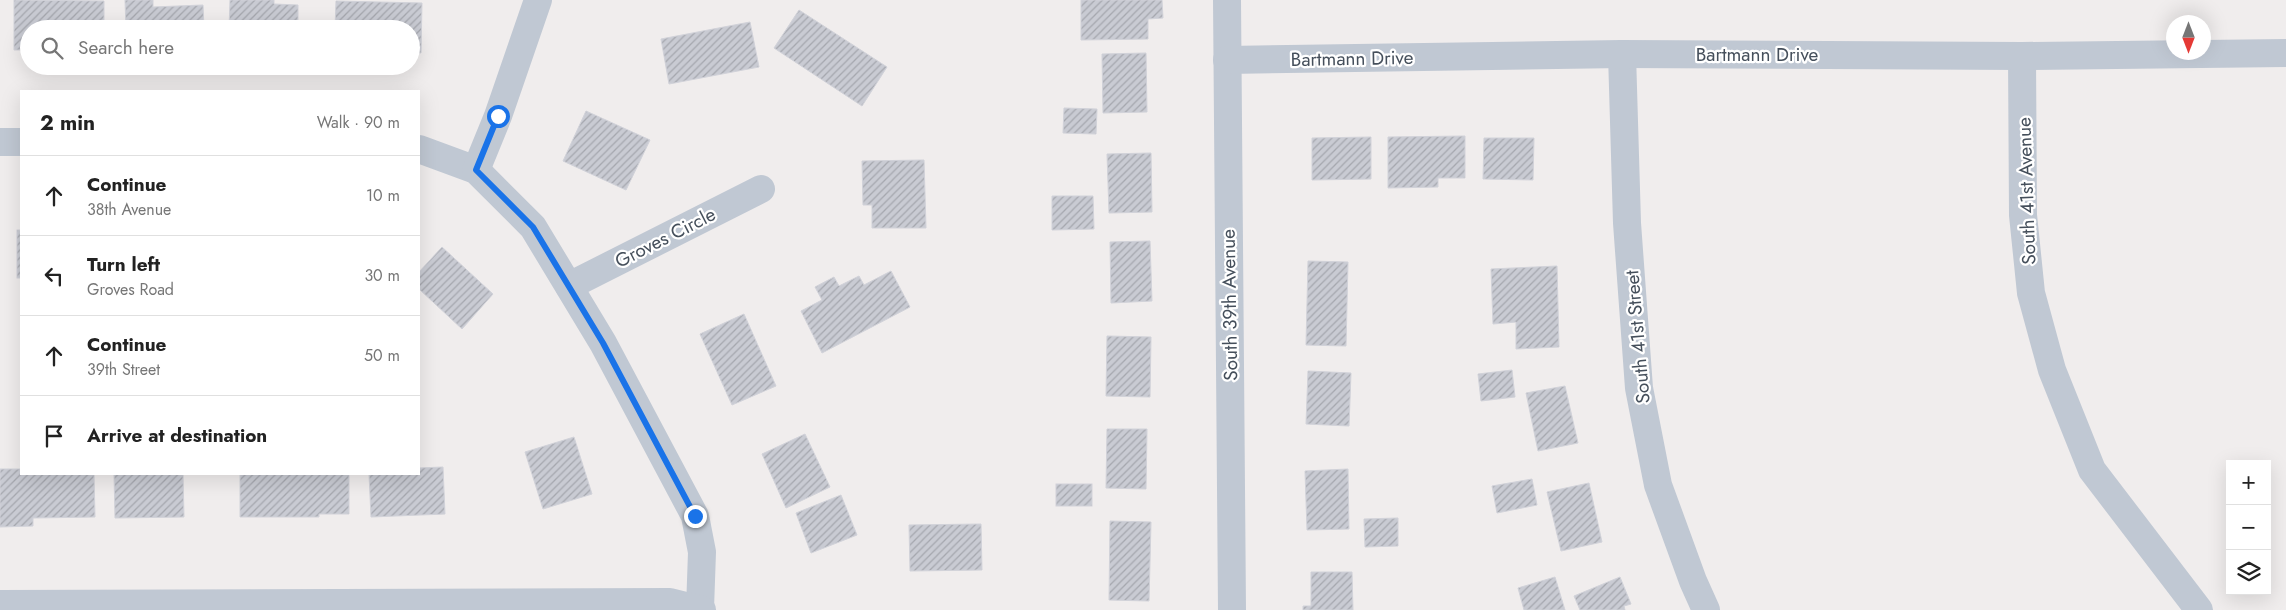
<!DOCTYPE html>
<meta charset="utf-8">
<style>
:root{--surface:#fff;--page:#f2f2f2;--text:#222;--muted:#767676;--line:#e0e0e0}
body{margin:0;font-family:Jost,sans-serif;background:var(--page);color:var(--text)}
.controls{position:absolute;right:15px;bottom:15px;display:grid;overflow:hidden;border-radius:0px;box-shadow:0 5px 20px #0002}
.controls button{width:45px;height:45px;display:grid;place-items:center;padding:0;border:0;border-bottom:1px solid var(--line);background:var(--surface);color:var(--text);font:25px sans-serif}
.compass{position:absolute;left:2166px;top:15px;width:45px;height:45px;border-radius:50%;background:var(--surface);box-shadow:0 5px 20px #0002;rotate:180deg}
.stop{position:absolute;width:15px;height:15px;margin:-11px;border:4px solid #1a73e8;border-radius:50%;background:#fff}
.stop.end{background:#1a73e8;border-color:#fff;box-shadow:0 1px 5px #0008}
.list{margin:0;padding:0;list-style:none}
h2{display:flex;justify-content:space-between;align-items:center;height:65px;margin:0;padding:0 20px;font-size:21px}
h2 small{font-size:16px;font-weight:400;color:var(--muted)}
.list li{display:grid;grid-template-columns:32px 1fr auto;gap:15px;align-items:center;box-sizing:border-box;height:80px;padding:0 20px;border-top:1px solid var(--line)}
.list b{display:block;font-size:19px;white-space:nowrap}
.list p{margin:0;font-size:16px;white-space:nowrap;color:var(--muted)}
.list em{font-size:16px;font-style:normal;color:var(--muted)}
.icon{flex:none;width:28px;height:28px;fill:none;stroke:currentColor;stroke-width:2;stroke-linecap:round;stroke-linejoin:round}
.map{position:relative;flex:none;width:2286px;height:610px;overflow:hidden}
.search{position:absolute;background:var(--surface);box-shadow:0 5px 20px #0002;left:20px;top:20px;width:400px;height:55px;display:flex;align-items:center;gap:12px;box-sizing:border-box;padding:0 18px;border-radius:28px;color:var(--muted);font-size:19px}
.panel{position:absolute;background:var(--surface);box-shadow:0 5px 20px #0002;left:20px;top:90px;width:400px;height:385px;border-radius:0px}
.map>svg:first-child{display:block}
.building{fill:url(#building-hatch);stroke:#d1d2d9}
.lines{fill:none;stroke-linecap:round;stroke-linejoin:round}
.minor{stroke:#c0c8d3;stroke-width:28}
.route{stroke:#1a73e8;stroke-width:6}
.labels{text-anchor:middle;stroke-width:4.5;stroke-linejoin:round;paint-order:stroke}
.street-label{font-size:19px;fill:#454f5b;stroke:#fff}
</style>
<div class="map">
<svg width="2286" height="610" viewBox="0 0 2286 610">
<defs>
<pattern id="building-hatch" width="6" height="6" patternUnits="userSpaceOnUse" patternTransform="scale(1.25)"><rect width="6" height="6" fill="#c9cbd3"/><path d="M-1 1l2-2M0 6l6-6M5 7l2-2" fill="none" stroke="#a5a7ae"/></pattern>
</defs>
<rect width="100%" height="100%" fill="#f0eded"/>
<g class="building">
<path d="M 14,0 L 104,1 L 104,29 L 29,29 L 29,50 L 14,50 Z"/>
<path d="M 125,0 L 153,0 L 153,7 L 203,5 L 204,29 L 126,29 Z"/>
<path d="M 230,0 L 274,0 L 274,4 L 298,5 L 298,29 L 229,29 Z"/>
<path d="M 1081,0 L 1162,0 L 1163,18 L 1148,19 L 1148,39 L 1081,40 Z"/>
<path d="M 336,1 L 422,3 L 421,53 L 411,53 L 411,29 L 335,29 Z"/>
<path d="M 799,10 L 887,67 L 862,106 L 774,48 Z"/>
<path d="M 750,22 L 759,67 L 669,84 L 661,39 Z"/>
<path d="M 1146,53 L 1147,112 L 1103,113 L 1102,54 Z"/>
<path d="M 1064,108 L 1097,109 L 1096,134 L 1063,133 Z"/>
<path d="M 586,111 L 650,140 L 626,190 L 563,161 Z"/>
<path d="M 1465,136 L 1465,178 L 1438,178 L 1438,187 L 1388,188 L 1388,137 Z"/>
<path d="M 1371,137 L 1371,179 L 1312,180 L 1312,138 Z"/>
<path d="M 1484,138 L 1534,138 L 1533,180 L 1483,179 Z"/>
<path d="M 1151,153 L 1152,212 L 1109,213 L 1107,154 Z"/>
<path d="M 924,160 L 926,228 L 872,228 L 872,205 L 863,205 L 862,161 Z"/>
<path d="M 1052,196 L 1093,196 L 1094,229 L 1052,230 Z"/>
<rect x="17" y="230" width="4" height="48"/>
<path d="M 1150,241 L 1152,301 L 1111,303 L 1110,242 Z"/>
<path d="M 442,247 L 493,294 L 462,329 L 419,289 L 419,272 Z"/>
<path d="M 1308,261 L 1348,262 L 1346,346 L 1306,345 Z"/>
<path d="M 1557,266 L 1559,347 L 1516,349 L 1516,322 L 1493,324 L 1491,269 Z"/>
<path d="M 891,271 L 910,307 L 822,353 L 801,311 L 822,300 L 815,287 L 834,277 L 839,286 L 859,276 L 864,285 Z"/>
<path d="M 744,314 L 776,386 L 732,405 L 700,334 Z"/>
<path d="M 1107,336 L 1151,337 L 1150,397 L 1106,396 Z"/>
<path d="M 1512,370 L 1515,397 L 1481,401 L 1478,374 Z"/>
<path d="M 1308,371 L 1351,373 L 1349,426 L 1306,424 Z"/>
<path d="M 1565,386 L 1578,443 L 1538,451 L 1526,393 Z"/>
<path d="M 1107,429 L 1147,429 L 1146,489 L 1106,488 Z"/>
<path d="M 805,434 L 830,487 L 786,508 L 762,454 Z"/>
<path d="M 574,437 L 592,494 L 543,509 L 525,452 Z"/>
<path d="M 443,467 L 445,514 L 371,517 L 369,474 L 419,474 L 419,468 Z"/>
<path d="M 0,469 L 21,469 L 21,474 L 94,474 L 95,517 L 33,518 L 33,526 L 0,527 Z"/>
<path d="M 1348,469 L 1349,529 L 1307,530 L 1305,471 Z"/>
<path d="M 114,474 L 183,474 L 184,517 L 115,518 Z"/>
<path d="M 240,474 L 349,474 L 349,514 L 319,514 L 319,517 L 240,517 Z"/>
<path d="M 1532,479 L 1537,505 L 1497,513 L 1492,486 Z"/>
<path d="M 1589,483 L 1602,542 L 1561,551 L 1547,492 Z"/>
<rect x="1056" y="484" width="36" height="22"/>
<path d="M 841,495 L 857,535 L 811,553 L 796,513 Z"/>
<path d="M 1398,518 L 1398,546 L 1365,547 L 1364,519 Z"/>
<path d="M 1110,521 L 1151,522 L 1149,601 L 1109,600 Z"/>
<path d="M 981,524 L 982,570 L 910,571 L 909,525 Z"/>
<path d="M 1311,572 L 1352,572 L 1353,610 L 1303,610 L 1303,606 L 1311,606 Z"/>
<path d="M 1555,577 L 1565,610 L 1524,610 L 1518,588 Z"/>
<path d="M 1620,577 L 1631,604 L 1624,606 L 1625,610 L 1580,610 L 1574,596 Z"/>
</g>
<g class="lines">
<g class="minor">
<path d="M 1227,0 L 1232,610"/>
<path d="M 1622,54 L 1627,223 L 1639,388 L 1658,485 L 1693,581 L 1706,610"/>
<path d="M 2022,56 L 2023,215 L 2031,293 L 2052,370 L 2092,470 L 2199,610"/>
<path d="M 1227,60 L 1622,54 L 2022,56 L 2286,53"/>
<path d="M 0,142 L 21,142"/>
<path d="M 419,149 L 476,170 L 533,227 L 603,343 L 695,516 L 702,552 L 700,609"/>
<path d="M 476,170 L 498,116 L 538,0"/>
<path d="M 569,286 L 761,189"/>
<path d="M 0,604 L 670,602 L 702,610"/>
</g>
</g>
<g class="lines">
<path class="route" d="M 498,116 L 476,170 L 533,227 L 603,343 L 695,516"/>
</g>
<g class="labels">
<g class="street-label">
<text x="1757" y="61">Bartmann Drive</text>
<text transform="translate(1352 58) rotate(-1)" y="7">Bartmann Drive</text>
<text transform="translate(2026 191) rotate(-92)" y="7">South 41st Avenue</text>
<text transform="translate(665 237) rotate(-27)" y="7">Groves Circle</text>
<text transform="translate(1229 305) rotate(-91)" y="7">South 39th Avenue</text>
<text transform="translate(1637 337) rotate(-95)" y="7">South 41st Street</text>
</g>
</g>
</svg>
<div class="controls">
<button>+</button>
<button>−</button>
<button><svg class="icon" aria-label="layers" viewBox="0 0 24 24"><path d="M12 4l9 5-9 5-9-5zM3 14l9 5 9-5"/></svg></button>
</div>
<svg class="compass" viewBox="-18 -18 36 36"><path d="M0-13l5 13h-10z" fill="#e53935"/><path d="M0 13l5-13h-10z" fill="#767676"/></svg>
<div class="stop" style="left:498px;top:116px"></div>
<div class="stop end" style="left:695px;top:516px"></div>
<div class="search"><svg class="icon" aria-label="search" viewBox="0 0 24 24"><circle cx="10" cy="10" r="6"/><path d="M15 15l6 6"/></svg>Search here</div>
<section class="panel">
<h2>2 min<small>Walk · 90 m</small></h2>
<ul class="list">
<li><svg class="icon" aria-label="ahead" viewBox="0 0 24 24"><path d="M12 20V5M6 11l6-6 6 6"/></svg><div><b>Continue</b><p>38th Avenue</p></div><em>10 m</em></li>
<li><svg class="icon" aria-label="left" viewBox="0 0 24 24"><path d="M17 20v-9H6M10 6l-5 5 5 5"/></svg><div><b>Turn left</b><p>Groves Road</p></div><em>30 m</em></li>
<li><svg class="icon" aria-label="ahead" viewBox="0 0 24 24"><path d="M12 20V5M6 11l6-6 6 6"/></svg><div><b>Continue</b><p>39th Street</p></div><em>50 m</em></li>
<li><svg class="icon" aria-label="arrive" viewBox="0 0 24 24"><path d="M6 21V4h12l-3 4 3 4H6"/></svg><div><b>Arrive at destination</b></div></li>
</ul>
</section>
</div>
